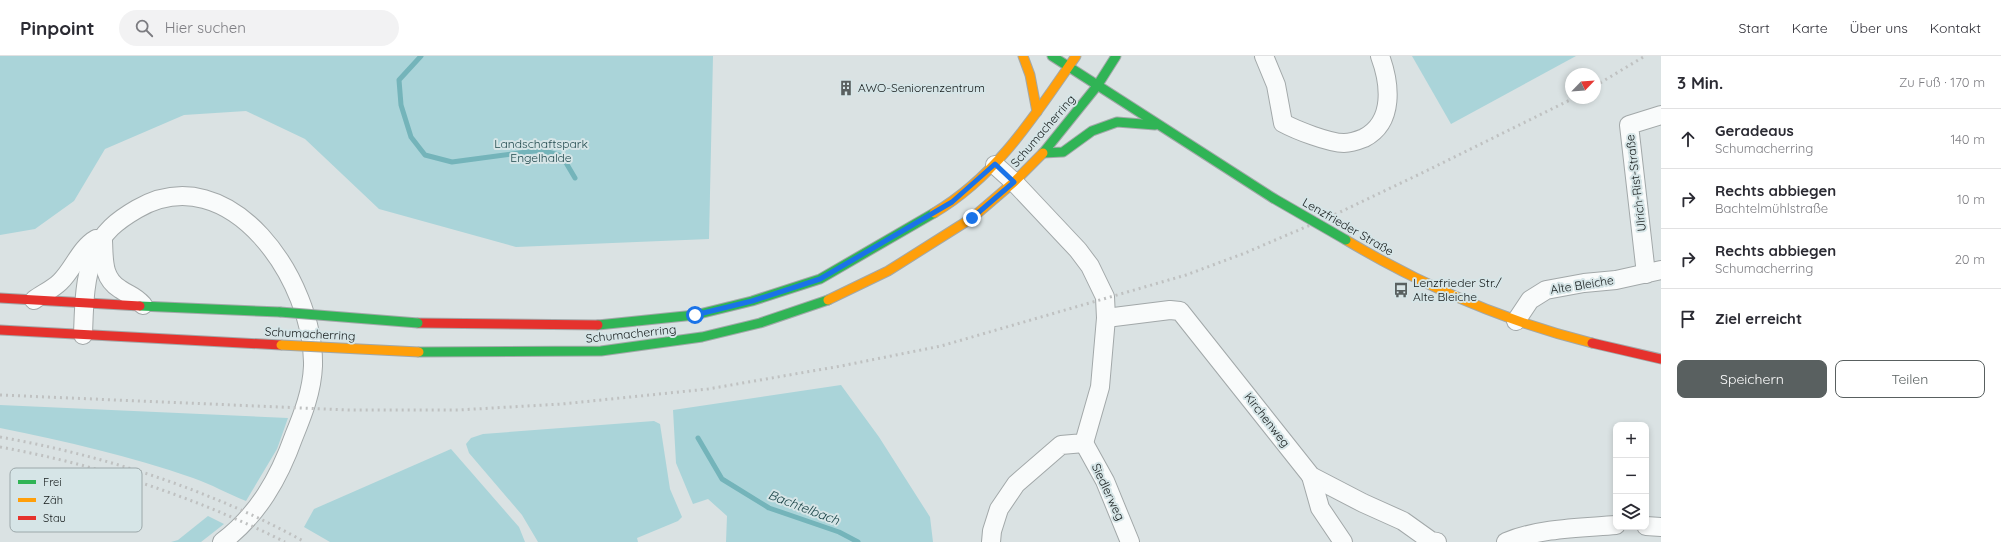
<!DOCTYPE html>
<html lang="de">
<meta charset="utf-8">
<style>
:root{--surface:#fff;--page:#f2f2f3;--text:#2b2b33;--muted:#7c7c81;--line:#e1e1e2;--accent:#596060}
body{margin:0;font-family:Quicksand,sans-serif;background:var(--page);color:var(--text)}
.controls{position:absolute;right:12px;bottom:12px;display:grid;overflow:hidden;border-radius:8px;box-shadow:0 2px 6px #0003}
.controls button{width:36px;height:36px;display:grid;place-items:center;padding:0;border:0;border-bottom:1px solid var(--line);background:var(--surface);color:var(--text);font:20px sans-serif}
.compass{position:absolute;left:1565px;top:12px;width:36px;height:36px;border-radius:50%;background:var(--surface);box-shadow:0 2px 6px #0003;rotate:65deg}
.stop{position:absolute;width:12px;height:12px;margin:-9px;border:3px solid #1a73e8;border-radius:50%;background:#fff}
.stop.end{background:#1a73e8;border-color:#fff;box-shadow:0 1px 4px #0008}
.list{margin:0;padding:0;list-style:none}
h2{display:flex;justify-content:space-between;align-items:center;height:52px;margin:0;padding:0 16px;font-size:17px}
h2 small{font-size:13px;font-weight:400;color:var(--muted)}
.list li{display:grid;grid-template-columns:26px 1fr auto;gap:12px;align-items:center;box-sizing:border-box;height:60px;padding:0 16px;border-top:1px solid var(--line)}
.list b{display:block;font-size:15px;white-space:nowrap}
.list p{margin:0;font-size:13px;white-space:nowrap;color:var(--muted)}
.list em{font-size:13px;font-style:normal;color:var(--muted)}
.actions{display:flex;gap:8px;padding:12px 16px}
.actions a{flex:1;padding:9px 0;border:1px solid var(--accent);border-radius:8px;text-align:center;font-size:14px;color:var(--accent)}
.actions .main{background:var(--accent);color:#fff}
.icon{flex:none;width:22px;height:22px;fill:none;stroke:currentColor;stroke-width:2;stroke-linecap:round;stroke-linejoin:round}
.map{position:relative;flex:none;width:1661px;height:486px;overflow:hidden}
header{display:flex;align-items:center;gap:24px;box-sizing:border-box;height:56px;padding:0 20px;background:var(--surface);border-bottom:1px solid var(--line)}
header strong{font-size:19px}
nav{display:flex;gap:22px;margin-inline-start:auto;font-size:14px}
.search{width:280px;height:36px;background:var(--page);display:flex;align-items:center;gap:10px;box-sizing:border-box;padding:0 14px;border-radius:22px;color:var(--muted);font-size:15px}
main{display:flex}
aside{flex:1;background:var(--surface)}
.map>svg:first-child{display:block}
.green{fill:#aad4d9}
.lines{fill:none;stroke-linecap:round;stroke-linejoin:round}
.stream{stroke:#74b4ba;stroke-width:5}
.street-casing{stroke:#a2a8a9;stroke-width:20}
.fast-casing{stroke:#a2a8a9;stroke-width:11}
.slow-casing{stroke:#a2a8a9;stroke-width:11}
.jam-casing{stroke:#a2a8a9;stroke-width:11}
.street{stroke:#f9fbfb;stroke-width:18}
.fast{stroke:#30b455;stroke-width:9}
.slow{stroke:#ff9f0a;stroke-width:9}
.jam{stroke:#e5322d;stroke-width:9}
.rail{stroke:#bfc1c1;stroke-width:3;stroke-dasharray:2 4;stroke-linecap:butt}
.fast-bridge-casing{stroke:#a2a8a9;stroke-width:11;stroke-linecap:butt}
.slow-bridge-casing{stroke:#a2a8a9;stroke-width:11;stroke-linecap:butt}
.fast-bridge{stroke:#30b455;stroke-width:9}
.slow-bridge{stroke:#ff9f0a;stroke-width:9}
.route{stroke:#1a73e8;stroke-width:5}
.labels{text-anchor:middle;stroke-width:4;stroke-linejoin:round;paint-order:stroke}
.poi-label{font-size:12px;fill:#141a1a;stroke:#d6e5e7;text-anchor:start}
.street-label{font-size:12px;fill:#141a1a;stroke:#d6e5e7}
.park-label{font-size:12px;fill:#224a4e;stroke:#d6e5e7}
.water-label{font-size:13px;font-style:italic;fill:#1b4447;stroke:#d6e5e7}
.key{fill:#d6e5e7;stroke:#9ca8aa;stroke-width:1}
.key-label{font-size:11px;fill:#141a1a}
</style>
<header>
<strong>Pinpoint</strong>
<div class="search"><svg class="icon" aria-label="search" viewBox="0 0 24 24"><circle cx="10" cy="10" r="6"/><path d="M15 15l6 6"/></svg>Hier suchen</div>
<nav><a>Start</a><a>Karte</a><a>Über uns</a><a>Kontakt</a></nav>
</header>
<main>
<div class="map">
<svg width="1661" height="486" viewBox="0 0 1661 486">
<rect width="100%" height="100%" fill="#dae2e3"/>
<g class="green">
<path d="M 0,0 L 713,0 L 709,183 L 516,191 L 379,153 L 305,83 L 246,55 L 184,59 L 105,93 L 74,145 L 35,173 L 0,179 Z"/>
<path d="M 1412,0 L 1576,0 L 1451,68 Z"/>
<path d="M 841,329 L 879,381 L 930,461 L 933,486 L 726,486 L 727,460 L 708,443 L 693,448 L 676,407 L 673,354 Z"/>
<path d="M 0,349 L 288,362 L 277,393 L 246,445 C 228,438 211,428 193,422 C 130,400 65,385 0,372 Z"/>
<path d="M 654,365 L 660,368 L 670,433 L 682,461 L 678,465 L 637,482 L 638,486 L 538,486 L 522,459 L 469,397 L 466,388 L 471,382 L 483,378 Z"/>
<path d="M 451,393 L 519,471 L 525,486 L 330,486 L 304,471 L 314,453 Z"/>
<path d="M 208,460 L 224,468 L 201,486 L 171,486 L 178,484 Z"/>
</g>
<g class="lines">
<g class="stream">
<path d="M 421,0 L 399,24 L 401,49 L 411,81 L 425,99 L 452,106 L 541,94 L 562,100 L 575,122"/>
<path d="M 698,382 L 722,423 L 769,452 L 839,476 L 858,486"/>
</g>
<g class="street-casing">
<g id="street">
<path d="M 1264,0 L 1276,29 L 1283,67 C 1296,74 1329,87 1344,87 C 1350,87 1359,84 1364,82 C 1395,66 1390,27 1380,0"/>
<path d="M 103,185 C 104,203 102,222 120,233 C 130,240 134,239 143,249"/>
<path d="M 1646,218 L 1629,69 L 1661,59"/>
<path d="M 34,244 C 42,238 53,233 60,226 C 73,214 80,192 96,183"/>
<path d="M 1106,262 L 1170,254 L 1180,255 L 1311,420 L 1363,447 L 1403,465 L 1431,485 L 1437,486"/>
<path d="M 1516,265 L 1530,244 L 1546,234 L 1584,227 L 1616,224 L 1661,214"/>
<path d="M 83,279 C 84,251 84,224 94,198 C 102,176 118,164 137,153 C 231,99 315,227 313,310 C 312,335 303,358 294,380 C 279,422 258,459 222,486"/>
<path d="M 1084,387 L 1105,425 L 1130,486"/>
<path d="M 1311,420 L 1320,452 L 1343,486"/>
<path d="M 1646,470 L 1661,471"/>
<path d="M 991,486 L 992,475 L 999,453 L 1016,428 L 1061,389 L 1084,387 L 1100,331 L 1106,262 L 1105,241 L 1090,210 L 1078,194 L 1014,126 L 995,109"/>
<path d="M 1506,486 C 1540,472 1579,472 1616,469"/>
</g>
</g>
<g class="fast-casing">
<g id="fast">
<path d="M 1052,0 L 1273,142"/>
<path d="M 1043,97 L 1063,96 L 1092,75 L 1117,66 L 1155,69"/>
<path d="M 1043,97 L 1097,30 L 1116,0"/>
<path d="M 140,250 L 280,256"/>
<path d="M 598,269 L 695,259 L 752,245 L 820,223 L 934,157"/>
<path d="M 419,296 L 601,295 L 702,281 L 760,267 L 828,244"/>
</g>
</g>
<g class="slow-casing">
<g id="slow">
<path d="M 1023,0 L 1030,19 L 1037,56"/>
<path d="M 934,157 C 997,120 1035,59 1076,0"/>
<path d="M 1346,184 C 1423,230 1504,265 1592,287"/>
<path d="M 828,244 L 888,215 L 972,162 L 1014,126 L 1043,97"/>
</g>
</g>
<g class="jam-casing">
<g id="jam">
<path d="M 0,242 L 140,250"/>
<path d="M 418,267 L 598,269"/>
<path d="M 0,274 L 281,289"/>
<path d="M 1592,287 L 1661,303"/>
</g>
</g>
<use href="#street" class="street"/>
<use href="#fast" class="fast"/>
<use href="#slow" class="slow"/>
<use href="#jam" class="jam"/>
<g class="rail">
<path d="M 1595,30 L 1645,0"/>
<path d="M 0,339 L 349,354 L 458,354 L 562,348 L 708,333 L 841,310 L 941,290 L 1186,219 L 1245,197 L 1336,158 L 1424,116 L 1574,42"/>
<path d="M 0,381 C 106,400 211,434 305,486"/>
<path d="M 0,391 C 99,409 195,441 285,486"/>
</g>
<g class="fast-bridge-casing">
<g id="fast-bridge">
<path d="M 1273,142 L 1346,184"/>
<path d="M 280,256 L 418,267"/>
</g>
</g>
<g class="slow-bridge-casing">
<path id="slow-bridge" d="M 281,289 L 419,296"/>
</g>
<use href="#fast-bridge" class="fast-bridge"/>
<use href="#slow-bridge" class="slow-bridge"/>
</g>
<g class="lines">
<path class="route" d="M 695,259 L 752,245 L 820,223 L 952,146 L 995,108 L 1014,126 L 972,162"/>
</g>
<defs>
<g id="building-bare" transform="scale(1.2)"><path d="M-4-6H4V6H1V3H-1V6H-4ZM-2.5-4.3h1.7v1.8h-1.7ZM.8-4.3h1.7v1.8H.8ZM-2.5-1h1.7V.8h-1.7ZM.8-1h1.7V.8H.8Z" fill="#596060" stroke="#d6e5e7" stroke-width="2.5" paint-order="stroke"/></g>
<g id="bus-bare" transform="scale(1.2)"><path d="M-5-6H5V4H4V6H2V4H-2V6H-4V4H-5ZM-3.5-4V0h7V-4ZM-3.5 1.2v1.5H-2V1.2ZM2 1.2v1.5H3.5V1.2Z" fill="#596060" stroke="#d6e5e7" stroke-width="2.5" paint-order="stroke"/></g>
</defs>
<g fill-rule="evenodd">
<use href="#building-bare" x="846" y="32"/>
<use href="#bus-bare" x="1401" y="234"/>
</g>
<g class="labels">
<g class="poi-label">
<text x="858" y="36">AWO-Seniorenzentrum</text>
<text x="1413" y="231">Lenzfrieder Str./<tspan x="1413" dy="14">Alte Bleiche</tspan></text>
</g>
<g class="street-label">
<text transform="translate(1043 75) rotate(-49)" y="4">Schumacherring</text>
<text transform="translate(1636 127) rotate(-97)" y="4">Ulrich-Rist-Straße</text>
<text transform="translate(1348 171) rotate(30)" y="4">Lenzfrieder Straße</text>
<text transform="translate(1582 229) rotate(-9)" y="4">Alte Bleiche</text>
<text transform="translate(310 278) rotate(3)" y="4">Schumacherring</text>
<text transform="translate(631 278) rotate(-6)" y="4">Schumacherring</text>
<text transform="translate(1267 364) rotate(52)" y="4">Kirchenweg</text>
<text transform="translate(1108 436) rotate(65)" y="4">Siedlerweg</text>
</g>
<g class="park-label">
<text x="541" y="92">Landschaftspark<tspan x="541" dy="14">Engelhalde</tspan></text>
</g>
<g class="water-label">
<text transform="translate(804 451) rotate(21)" y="5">Bachtelbach</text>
</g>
</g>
<rect x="10" y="412" width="132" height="64" rx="6" class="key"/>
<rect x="18" y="424" width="18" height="4" fill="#30b455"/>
<rect x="18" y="442" width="18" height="4" fill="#ff9f0a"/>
<rect x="18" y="460" width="18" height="4" fill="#e5322d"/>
<g class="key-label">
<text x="43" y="430">Frei</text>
<text x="43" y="448">Zäh</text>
<text x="43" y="466">Stau</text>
</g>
</svg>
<div class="controls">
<button>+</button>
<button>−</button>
<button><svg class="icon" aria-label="layers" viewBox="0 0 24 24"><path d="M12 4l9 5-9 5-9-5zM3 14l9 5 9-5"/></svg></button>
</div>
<svg class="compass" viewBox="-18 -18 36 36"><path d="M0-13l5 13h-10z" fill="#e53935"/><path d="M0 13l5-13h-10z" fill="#7c7c81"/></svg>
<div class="stop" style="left:695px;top:259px"></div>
<div class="stop end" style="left:972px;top:162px"></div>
</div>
<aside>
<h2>3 Min.<small>Zu Fuß · 170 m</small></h2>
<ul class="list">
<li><svg class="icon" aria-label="ahead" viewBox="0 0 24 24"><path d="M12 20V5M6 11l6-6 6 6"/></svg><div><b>Geradeaus</b><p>Schumacherring</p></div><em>140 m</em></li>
<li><svg class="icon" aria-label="right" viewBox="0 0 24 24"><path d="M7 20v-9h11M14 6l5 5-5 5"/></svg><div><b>Rechts abbiegen</b><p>Bachtelmühlstraße</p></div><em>10 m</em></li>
<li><svg class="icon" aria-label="right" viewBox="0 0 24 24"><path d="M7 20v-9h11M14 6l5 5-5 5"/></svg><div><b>Rechts abbiegen</b><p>Schumacherring</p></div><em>20 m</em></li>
<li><svg class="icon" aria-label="arrive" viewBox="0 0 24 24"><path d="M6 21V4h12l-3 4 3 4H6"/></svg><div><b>Ziel erreicht</b></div></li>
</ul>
<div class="actions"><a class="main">Speichern</a><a>Teilen</a></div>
</aside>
</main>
